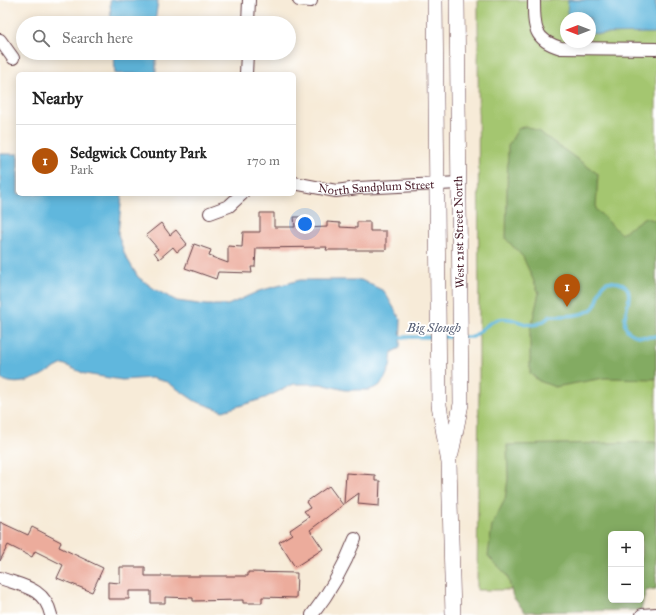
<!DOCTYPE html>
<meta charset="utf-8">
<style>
:root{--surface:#fff;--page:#f2f2f2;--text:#222;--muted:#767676;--line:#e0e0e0;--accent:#b45309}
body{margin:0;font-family:"IM FELL Great Primer",serif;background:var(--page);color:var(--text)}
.controls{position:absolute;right:12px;bottom:12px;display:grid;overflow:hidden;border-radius:6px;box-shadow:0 2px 10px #0003}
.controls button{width:36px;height:36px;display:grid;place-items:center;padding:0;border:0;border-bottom:1px solid var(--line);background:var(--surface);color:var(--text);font:20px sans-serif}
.compass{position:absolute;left:560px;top:12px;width:36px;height:36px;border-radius:50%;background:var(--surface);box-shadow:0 2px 10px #0003;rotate:270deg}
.you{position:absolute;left:305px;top:224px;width:14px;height:14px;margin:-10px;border:3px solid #fff;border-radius:50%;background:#1a73e8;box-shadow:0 0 0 6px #1a73e833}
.badge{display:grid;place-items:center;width:26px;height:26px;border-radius:50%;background:var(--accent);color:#fff;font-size:13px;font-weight:700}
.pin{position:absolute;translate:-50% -33px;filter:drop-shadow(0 1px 2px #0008)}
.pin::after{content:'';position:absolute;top:21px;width:14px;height:12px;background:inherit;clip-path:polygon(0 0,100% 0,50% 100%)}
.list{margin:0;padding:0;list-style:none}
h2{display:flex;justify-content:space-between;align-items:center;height:52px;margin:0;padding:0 16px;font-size:17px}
h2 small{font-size:13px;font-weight:400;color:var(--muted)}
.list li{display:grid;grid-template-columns:26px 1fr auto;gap:12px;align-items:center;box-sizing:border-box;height:72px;padding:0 16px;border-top:1px solid var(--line)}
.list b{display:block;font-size:15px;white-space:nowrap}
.list p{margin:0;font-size:13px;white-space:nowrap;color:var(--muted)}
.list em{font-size:13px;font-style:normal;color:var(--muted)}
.icon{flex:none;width:22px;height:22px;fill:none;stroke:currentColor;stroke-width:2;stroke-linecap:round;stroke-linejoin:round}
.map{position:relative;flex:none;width:656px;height:615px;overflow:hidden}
.search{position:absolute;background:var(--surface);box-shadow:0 2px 10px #0003;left:16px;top:16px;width:280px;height:44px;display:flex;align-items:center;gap:10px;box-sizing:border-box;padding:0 14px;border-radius:22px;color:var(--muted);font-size:15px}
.panel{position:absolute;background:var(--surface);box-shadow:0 2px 10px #0003;left:16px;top:72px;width:280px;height:124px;border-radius:6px}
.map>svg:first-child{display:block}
.green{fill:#a4c66f;stroke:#77724d;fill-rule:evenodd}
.forest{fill:#83ab62;stroke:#666546;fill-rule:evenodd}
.water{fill:#61b7dd;stroke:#566b84}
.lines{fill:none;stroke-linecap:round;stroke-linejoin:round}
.stream{stroke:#61b7dd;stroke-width:3.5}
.building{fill:#ecac9c}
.minor-casing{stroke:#643e45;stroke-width:14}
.major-casing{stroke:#643e45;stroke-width:16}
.minor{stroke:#fff;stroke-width:12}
.major{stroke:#fff;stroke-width:15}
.labels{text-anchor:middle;stroke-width:3.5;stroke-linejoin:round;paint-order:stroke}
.street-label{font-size:12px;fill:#4a1f2b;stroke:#fff}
.water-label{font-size:13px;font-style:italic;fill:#535c72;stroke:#fff}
</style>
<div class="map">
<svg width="656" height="615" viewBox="0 0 656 615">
<rect width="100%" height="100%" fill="#fff"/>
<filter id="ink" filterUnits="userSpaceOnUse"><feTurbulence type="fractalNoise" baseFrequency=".025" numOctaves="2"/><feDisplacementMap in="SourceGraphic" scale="8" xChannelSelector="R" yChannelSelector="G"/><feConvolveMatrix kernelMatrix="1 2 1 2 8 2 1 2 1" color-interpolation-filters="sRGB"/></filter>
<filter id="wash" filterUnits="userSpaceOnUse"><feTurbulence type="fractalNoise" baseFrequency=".012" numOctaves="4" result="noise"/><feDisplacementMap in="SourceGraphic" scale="16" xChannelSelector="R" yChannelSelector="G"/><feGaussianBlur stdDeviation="0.9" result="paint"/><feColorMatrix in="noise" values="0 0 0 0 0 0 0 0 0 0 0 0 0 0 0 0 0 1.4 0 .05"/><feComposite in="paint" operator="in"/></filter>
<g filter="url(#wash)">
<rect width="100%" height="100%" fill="#f7ebd8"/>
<path class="green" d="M 478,0 L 656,0 L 656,589 L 641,589 L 641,534 L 611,534 L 611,590 L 477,590 L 479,376 ZM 566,18 L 590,18 L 590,42 L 566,42 Z"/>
<g class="forest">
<path d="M 525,126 L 538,131 L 598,174 L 596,209 L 621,234 L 645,217 L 656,221 L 656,379 L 604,378 L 555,387 L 539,381 L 530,373 L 530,331 L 539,293 L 523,257 L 506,239 L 508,146 L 518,129 Z"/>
<path d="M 656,442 L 656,589 L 646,590 L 641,610 L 525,612 L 513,597 L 507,575 L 488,556 L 492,525 L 505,499 L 508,479 L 507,445 ZM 611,534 L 641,534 L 641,600 L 611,600 Z"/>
</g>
<g class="water">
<path d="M 110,0 L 158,0 L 155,23 L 111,23 Z"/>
<path d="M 568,0 L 656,0 L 656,33 L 599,34 L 590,33 L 590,18 L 567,18 Z"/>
<path d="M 114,53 L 156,53 L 156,74 L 115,74 Z"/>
<path d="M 0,154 L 18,154 L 18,194 L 122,194 L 118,234 L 125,255 L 138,277 L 156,290 L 177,301 L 206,305 L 228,305 L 259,291 L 300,280 L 361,280 L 384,291 L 401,320 L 400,348 L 392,352 L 390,367 L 385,378 L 379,386 L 369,390 L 345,390 L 321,384 L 294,384 L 265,398 L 223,411 L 195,401 L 167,382 L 151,378 L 122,380 L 85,374 L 63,364 C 42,374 23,390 1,379 Z"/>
</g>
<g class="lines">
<g class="stream">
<path d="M 400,337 L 435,337"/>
<path d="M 441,337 L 457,337"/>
<path d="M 463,337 L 473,337 C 480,331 489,321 499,319 C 520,315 529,336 550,316 C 562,316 581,317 592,309 C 602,302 596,278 614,282 C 617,282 620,283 623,284 C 642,297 607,328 638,336 C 645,337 649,338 656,336"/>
</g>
</g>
<g id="blocks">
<g class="building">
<path d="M 260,213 L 274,213 L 274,227 L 295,227 L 294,217 L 306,217 L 306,228 L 327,227 L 327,222 L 340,223 L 340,227 L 357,228 L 357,222 L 370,222 L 370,231 L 386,231 L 386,250 L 326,250 L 327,247 L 256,248 L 255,267 L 251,267 L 252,273 L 218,272 L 216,279 L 185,268 L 194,244 L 211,250 L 209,256 L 228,263 L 228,246 L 242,247 L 243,232 L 260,232 Z"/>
<path d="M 161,223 L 170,235 L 176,230 L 187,244 L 177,252 L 173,247 L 159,259 L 154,252 L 158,249 L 146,235 Z"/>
<path d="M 346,473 L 375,475 L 375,481 L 380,481 L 379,506 L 358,504 L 359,493 L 344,504 Z"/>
<path d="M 329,486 L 343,505 L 310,530 L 323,549 L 295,567 L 279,542 L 292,534 L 290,530 L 309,517 L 304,511 L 310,508 L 306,502 Z"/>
<path d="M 0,522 L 28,535 L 32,527 L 61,542 L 59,547 L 103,568 L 92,592 L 57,578 L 63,565 L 35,551 L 32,557 L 8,545 L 0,561 Z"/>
<path d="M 120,567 L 145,567 L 145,576 L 248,576 L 248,572 L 297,573 L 296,598 L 262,597 L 262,603 L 243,603 L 243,600 L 193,601 L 193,598 L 165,597 L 165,603 L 151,603 L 151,591 L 129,591 L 129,599 L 108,599 L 108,582 L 120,583 Z"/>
</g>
</g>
</g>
<g filter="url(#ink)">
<use href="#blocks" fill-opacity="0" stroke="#643e45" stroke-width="1"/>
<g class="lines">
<g class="minor-casing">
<g id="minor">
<path d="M 299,0 L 311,1"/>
<path d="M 534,0 C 534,26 533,40 561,48 L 656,49"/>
<path d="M 248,23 L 249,0"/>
<path d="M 0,40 L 13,58"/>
<path d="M 246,74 L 247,53"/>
<path id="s1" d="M 294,183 L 336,191 L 358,188 L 459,183"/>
<path d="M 210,213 L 229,206 L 242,194"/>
<path d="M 0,578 C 23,586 45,588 51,615"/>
<path d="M 312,615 C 330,592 344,567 355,539"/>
<path d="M 642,615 L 656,614"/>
</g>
</g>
<g class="major-casing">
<g id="major">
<path d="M 435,0 L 439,405 L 449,463 L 453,615"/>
<path d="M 451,454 L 461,404 L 457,0"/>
</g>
</g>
<use href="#minor" class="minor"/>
<use href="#major" class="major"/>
</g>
</g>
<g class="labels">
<g class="street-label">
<text dy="4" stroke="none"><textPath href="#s1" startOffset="83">North Sandplum Street</textPath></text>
<text transform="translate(459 232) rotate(-91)" y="4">West 21st Street North</text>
</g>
<g class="water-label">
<text x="434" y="332">Big Slough</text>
</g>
</g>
</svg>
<div class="controls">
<button>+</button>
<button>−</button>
</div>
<svg class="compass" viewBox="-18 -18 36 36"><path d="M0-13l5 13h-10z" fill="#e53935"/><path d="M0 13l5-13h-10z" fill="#767676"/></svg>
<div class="you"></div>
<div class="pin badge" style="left:567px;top:307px">1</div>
<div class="search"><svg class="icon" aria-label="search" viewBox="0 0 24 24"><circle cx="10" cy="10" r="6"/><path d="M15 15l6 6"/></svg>Search here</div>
<section class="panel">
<h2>Nearby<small></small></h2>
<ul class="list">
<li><span class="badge">1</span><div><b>Sedgwick County Park</b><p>Park</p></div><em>170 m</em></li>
</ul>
</section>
</div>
